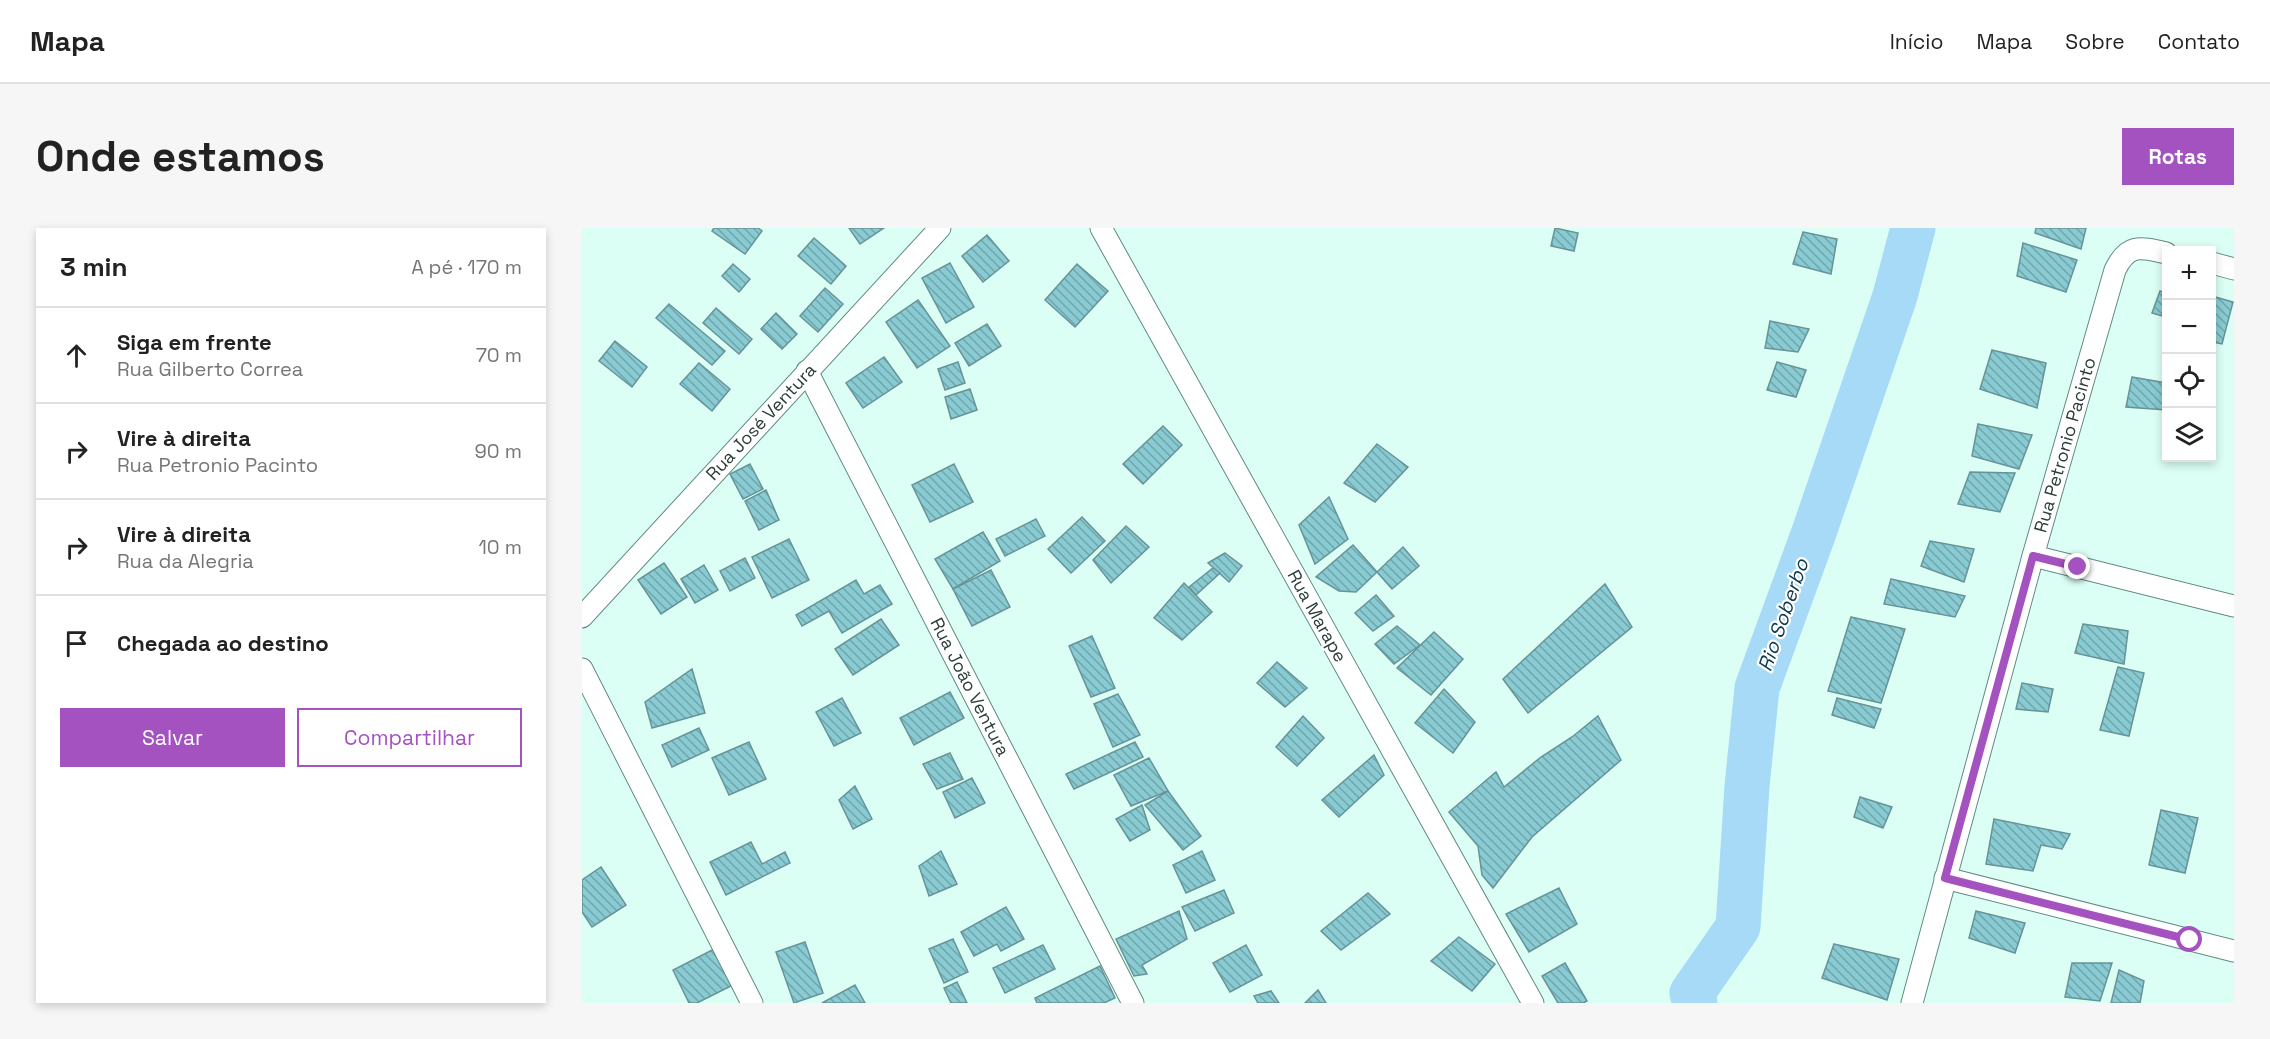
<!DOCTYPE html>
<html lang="pt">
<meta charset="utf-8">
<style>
:root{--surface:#fff;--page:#f6f6f6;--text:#222;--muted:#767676;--line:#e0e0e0;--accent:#a552c1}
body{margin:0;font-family:"Space Grotesk",sans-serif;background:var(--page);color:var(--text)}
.controls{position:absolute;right:18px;top:18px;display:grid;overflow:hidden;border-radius:0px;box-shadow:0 3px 9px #0003}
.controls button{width:54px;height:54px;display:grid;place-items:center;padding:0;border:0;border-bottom:2px solid var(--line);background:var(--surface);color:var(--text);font:30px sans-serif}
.stop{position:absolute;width:18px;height:18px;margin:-14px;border:4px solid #a552c1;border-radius:50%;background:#fff}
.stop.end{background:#a552c1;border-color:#fff;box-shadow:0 2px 6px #0008}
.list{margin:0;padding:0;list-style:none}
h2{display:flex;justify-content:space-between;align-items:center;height:78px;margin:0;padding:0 24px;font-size:26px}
h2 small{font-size:20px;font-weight:400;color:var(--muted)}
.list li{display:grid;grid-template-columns:39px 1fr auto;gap:18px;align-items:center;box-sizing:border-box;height:96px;padding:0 24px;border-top:2px solid var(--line)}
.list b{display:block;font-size:22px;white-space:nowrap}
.list p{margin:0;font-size:20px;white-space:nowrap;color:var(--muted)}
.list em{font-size:20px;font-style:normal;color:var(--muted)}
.actions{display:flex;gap:12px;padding:18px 24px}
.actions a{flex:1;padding:14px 0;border:2px solid var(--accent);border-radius:0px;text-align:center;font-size:21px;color:var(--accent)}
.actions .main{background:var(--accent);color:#fff}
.icon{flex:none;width:33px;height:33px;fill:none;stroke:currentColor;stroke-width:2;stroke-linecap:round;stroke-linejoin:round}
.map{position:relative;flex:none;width:1652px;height:775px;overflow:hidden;border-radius:0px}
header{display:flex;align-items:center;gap:36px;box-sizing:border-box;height:84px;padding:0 30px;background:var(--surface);border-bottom:2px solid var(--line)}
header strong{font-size:28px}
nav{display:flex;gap:33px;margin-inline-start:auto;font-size:21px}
.intro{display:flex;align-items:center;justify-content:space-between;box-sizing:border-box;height:144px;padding:0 36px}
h1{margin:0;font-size:42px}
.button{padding:15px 27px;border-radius:0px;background:var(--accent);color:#fff;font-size:21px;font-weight:700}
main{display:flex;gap:36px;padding:0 36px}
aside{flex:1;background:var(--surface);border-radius:0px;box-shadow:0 3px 9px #0003}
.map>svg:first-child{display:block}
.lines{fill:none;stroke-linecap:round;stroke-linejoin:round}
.river{stroke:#a6daf7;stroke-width:45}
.building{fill:url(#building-back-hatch);stroke:#679398;stroke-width:1.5}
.street-casing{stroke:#618b80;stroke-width:23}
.street{stroke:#fff;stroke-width:21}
.route{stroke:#a552c1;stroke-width:8}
.labels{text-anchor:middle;stroke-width:4.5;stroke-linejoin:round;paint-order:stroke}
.street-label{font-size:18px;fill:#2c3e39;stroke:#fff}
.water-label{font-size:20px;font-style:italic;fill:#0d394d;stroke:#fff}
</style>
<header>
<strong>Mapa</strong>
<nav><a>Início</a><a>Mapa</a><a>Sobre</a><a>Contato</a></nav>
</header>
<div class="intro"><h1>Onde estamos</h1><a class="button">Rotas</a></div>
<main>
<aside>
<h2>3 min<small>A pé · 170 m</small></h2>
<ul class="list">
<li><svg class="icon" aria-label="ahead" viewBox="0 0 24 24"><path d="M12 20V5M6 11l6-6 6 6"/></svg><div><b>Siga em frente</b><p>Rua Gilberto Correa</p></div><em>70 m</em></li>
<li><svg class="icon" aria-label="right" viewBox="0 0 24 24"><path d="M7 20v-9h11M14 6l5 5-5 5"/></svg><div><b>Vire à direita</b><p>Rua Petronio Pacinto</p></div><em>90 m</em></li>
<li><svg class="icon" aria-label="right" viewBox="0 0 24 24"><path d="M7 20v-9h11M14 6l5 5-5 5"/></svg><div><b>Vire à direita</b><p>Rua da Alegria</p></div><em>10 m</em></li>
<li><svg class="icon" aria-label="arrive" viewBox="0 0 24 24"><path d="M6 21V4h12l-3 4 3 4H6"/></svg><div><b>Chegada ao destino</b></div></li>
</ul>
<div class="actions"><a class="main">Salvar</a><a>Compartilhar</a></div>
</aside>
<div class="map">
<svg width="1652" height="775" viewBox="0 0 1652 775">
<defs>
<pattern id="building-back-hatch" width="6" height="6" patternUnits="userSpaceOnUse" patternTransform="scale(1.5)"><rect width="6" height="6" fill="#89cbd2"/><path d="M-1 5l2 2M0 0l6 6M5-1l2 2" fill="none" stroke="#70a6ab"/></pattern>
</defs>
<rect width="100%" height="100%" fill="#dbfff5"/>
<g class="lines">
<path class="river" d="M 1113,775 L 1110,765 L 1156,699 L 1165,558 L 1175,460 L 1231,307 L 1313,68 L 1331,0"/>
</g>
<g class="building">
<path d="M 132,0 L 176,0 L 180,3 L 163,26 L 130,3 Z"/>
<path d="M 267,0 L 302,0 L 278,16 Z"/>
<path d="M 973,0 L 996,5 L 992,23 L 969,18 Z"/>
<path d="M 1454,0 L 1504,0 L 1499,21 L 1453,5 Z"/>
<path d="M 1221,4 L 1255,11 L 1249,46 L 1211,36 Z"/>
<path d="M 405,7 L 427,33 L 401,54 L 380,28 Z"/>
<path d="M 232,10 L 264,38 L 249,56 L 216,28 Z"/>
<path d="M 1441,15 L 1495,32 L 1484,64 L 1435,48 Z"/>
<path d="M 368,35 L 392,79 L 364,95 L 340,50 Z"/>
<path d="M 151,36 L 168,51 L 157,64 L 140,48 Z"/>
<path d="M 495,36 L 526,63 L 493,99 L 463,72 Z"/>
<path d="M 243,60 L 261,76 L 236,104 L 218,88 Z"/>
<path d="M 1578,63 L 1584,65 L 1584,89 L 1570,85 Z"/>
<path d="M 1630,68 L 1651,74 L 1640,116 L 1630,114 Z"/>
<path d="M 336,72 L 368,118 L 335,140 L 304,94 Z"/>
<path d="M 87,76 L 143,123 L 130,137 L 74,90 Z"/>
<path d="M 134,80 L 170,111 L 157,126 L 121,95 Z"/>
<path d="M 194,85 L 215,106 L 200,121 L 179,101 Z"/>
<path d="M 1188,93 L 1227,101 L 1216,124 L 1183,120 Z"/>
<path d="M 405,96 L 419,118 L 387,138 L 373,115 Z"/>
<path d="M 33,113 L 65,139 L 50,159 L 17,133 Z"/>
<path d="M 1410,122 L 1464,135 L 1455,180 L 1398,161 Z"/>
<path d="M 302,129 L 320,154 L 281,180 L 264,155 Z"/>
<path d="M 376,134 L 383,155 L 363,162 L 356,141 Z"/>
<path d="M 1195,134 L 1224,142 L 1214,169 L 1185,162 Z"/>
<path d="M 117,135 L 148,161 L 130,183 L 98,156 Z"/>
<path d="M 1550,149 L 1584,155 L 1584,182 L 1544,179 Z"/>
<path d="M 388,161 L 395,182 L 369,191 L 363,169 Z"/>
<path d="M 1396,196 L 1450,207 L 1437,241 L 1390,228 Z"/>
<path d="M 581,198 L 600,217 L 561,256 L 541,236 Z"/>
<path d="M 795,216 L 826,239 L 793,274 L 762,255 Z"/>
<path d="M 168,236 L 181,261 L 161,271 L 148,246 Z"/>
<path d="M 372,236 L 391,274 L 348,294 L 330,257 Z"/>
<path d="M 1388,244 L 1433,245 L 1418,284 L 1376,276 Z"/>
<path d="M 184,262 L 197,292 L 177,302 L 163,273 Z"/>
<path d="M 747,269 L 766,311 L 733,336 L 717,297 Z"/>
<path d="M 500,289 L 523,313 L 489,345 L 466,321 Z"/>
<path d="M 454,291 L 463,308 L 423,328 L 414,311 Z"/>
<path d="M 544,298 L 567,319 L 529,355 L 511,332 Z"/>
<path d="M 401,304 L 418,333 L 371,361 L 353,331 Z"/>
<path d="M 207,311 L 227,352 L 190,370 L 170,329 Z"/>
<path d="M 1348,313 L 1392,321 L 1382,354 L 1339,338 Z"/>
<path d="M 771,317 L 795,344 L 774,364 L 757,363 L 734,349 Z"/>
<path d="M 821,319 L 837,338 L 810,361 L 795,344 Z"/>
<path d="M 643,325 L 660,338 L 647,354 L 626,335 Z"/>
<path d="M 163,330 L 173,350 L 148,363 L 138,343 Z"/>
<path d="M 82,335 L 105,369 L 79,386 L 56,352 Z"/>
<path d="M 122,337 L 136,362 L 113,375 L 99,351 Z"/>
<path d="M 631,340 L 638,345 L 614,367 L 607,359 Z"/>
<path d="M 409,342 L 428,379 L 390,398 L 371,361 Z"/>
<path d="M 1309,351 L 1383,368 L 1373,389 L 1302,376 Z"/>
<path d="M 274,352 L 282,366 L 298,357 L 310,376 L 260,405 L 247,383 L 220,398 L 214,387 Z"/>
<path d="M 602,355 L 630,384 L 600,412 L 572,390 Z"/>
<path d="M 1023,356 L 1050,399 L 946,485 L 921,451 Z"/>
<path d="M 794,367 L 812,388 L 791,403 L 773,385 Z"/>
<path d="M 1269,389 L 1323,401 L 1299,475 L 1246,463 Z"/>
<path d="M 299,391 L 317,417 L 271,447 L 253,421 Z"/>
<path d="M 1501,396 L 1546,403 L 1542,436 L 1493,425 Z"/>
<path d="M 815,398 L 838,417 L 812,436 L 793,416 Z"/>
<path d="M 852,404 L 881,431 L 849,467 L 815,440 Z"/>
<path d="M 510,408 L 533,460 L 509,469 L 487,418 Z"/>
<path d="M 695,434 L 725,460 L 703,479 L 675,455 Z"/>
<path d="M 1536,439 L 1562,445 L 1547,508 L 1518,502 Z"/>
<path d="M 110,441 L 123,485 L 70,500 L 63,474 Z"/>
<path d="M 1440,455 L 1471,461 L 1466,484 L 1434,481 Z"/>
<path d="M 862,461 L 893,494 L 871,525 L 833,495 Z"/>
<path d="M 368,464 L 382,490 L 332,517 L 318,490 Z"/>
<path d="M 536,466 L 558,507 L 531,519 L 512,476 Z"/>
<path d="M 260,470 L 279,505 L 252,518 L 234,484 Z"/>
<path d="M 1255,470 L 1299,481 L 1292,500 L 1250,487 Z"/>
<path d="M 721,488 L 742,510 L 715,538 L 694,519 Z"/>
<path d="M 1016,488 L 1039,532 L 950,609 L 911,660 L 900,647 L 896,618 L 867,584 L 914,544 L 922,559 L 959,529 L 990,509 Z"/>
<path d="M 117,500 L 127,522 L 90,539 L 80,517 Z"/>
<path d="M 167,514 L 184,551 L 147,567 L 130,530 Z"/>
<path d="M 553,514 L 561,529 L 492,561 L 484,546 Z"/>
<path d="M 368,525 L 381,551 L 355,561 L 341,536 Z"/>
<path d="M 792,527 L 802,547 L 757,589 L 740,572 Z"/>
<path d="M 567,530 L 586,563 L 549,578 L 532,547 Z"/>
<path d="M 390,550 L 403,575 L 373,590 L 361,564 Z"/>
<path d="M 273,558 L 290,591 L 271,601 L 257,572 Z"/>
<path d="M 586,563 L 619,608 L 601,622 L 563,577 Z"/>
<path d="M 1278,569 L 1310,579 L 1301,600 L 1272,589 Z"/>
<path d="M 560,577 L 568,602 L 548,613 L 534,591 Z"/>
<path d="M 1579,582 L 1616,590 L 1603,645 L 1567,637 Z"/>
<path d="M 1412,591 L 1488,606 L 1480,621 L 1459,617 L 1451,643 L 1404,636 Z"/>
<path d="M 169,614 L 180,636 L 203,624 L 208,635 L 144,667 L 128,634 Z"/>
<path d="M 359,623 L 375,656 L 347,668 L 337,638 Z"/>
<path d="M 620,623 L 633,652 L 604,665 L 591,637 Z"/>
<path d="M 19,639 L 44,677 L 10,699 L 0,684 L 0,652 Z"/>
<path d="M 977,660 L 995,696 L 947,724 L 924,686 Z"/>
<path d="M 642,662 L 652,685 L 613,703 L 600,679 Z"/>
<path d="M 786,665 L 808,686 L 759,722 L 739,703 Z"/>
<path d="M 424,679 L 442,711 L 419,723 L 415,716 L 392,728 L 379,704 Z"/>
<path d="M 597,683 L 605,711 L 560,737 L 565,746 L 552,748 L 534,711 Z"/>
<path d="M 1394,683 L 1443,695 L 1433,725 L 1387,710 Z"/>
<path d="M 877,709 L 913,736 L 890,763 L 849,733 Z"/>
<path d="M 371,711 L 386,744 L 362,755 L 347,721 Z"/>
<path d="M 223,714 L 241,765 L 212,775 L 194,724 Z"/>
<path d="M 1252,716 L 1317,731 L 1305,772 L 1240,750 Z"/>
<path d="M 461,717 L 473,741 L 423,765 L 411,740 Z"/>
<path d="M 664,717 L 680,747 L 648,764 L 631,735 Z"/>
<path d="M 134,720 L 153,756 L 115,775 L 107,775 L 91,742 Z"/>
<path d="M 983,735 L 1005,773 L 1001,775 L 976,775 L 960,748 Z"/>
<path d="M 1490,735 L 1530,735 L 1518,773 L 1483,769 Z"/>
<path d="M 518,738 L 533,770 L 522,775 L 455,775 L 453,770 Z"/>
<path d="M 1537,742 L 1562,753 L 1558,775 L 1529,775 Z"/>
<path d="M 375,754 L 385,775 L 369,775 L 362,760 Z"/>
<path d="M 273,757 L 283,775 L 240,775 Z"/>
<path d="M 736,762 L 744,775 L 723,775 Z"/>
<path d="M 689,763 L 697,775 L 676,775 L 672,768 Z"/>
</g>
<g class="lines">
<g class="street-casing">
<g id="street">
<path d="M 519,0 L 951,775"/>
<path d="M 1630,35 L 1652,41"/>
<path d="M 225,143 L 551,775"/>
<path d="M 1451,328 L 1652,378"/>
<path d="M 0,389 L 358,0"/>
<path d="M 0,441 L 170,775"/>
<path d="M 1363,650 L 1652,723"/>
<path d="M 1330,775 L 1451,328 L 1533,42 C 1546,15 1559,19 1584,25"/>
</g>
</g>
<use href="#street" class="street"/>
</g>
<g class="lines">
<path class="route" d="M 1496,339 L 1451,328 L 1363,650 L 1608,712"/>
</g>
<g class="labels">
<g class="street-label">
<text transform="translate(179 194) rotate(-47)" y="6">Rua José Ventura</text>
<text transform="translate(1483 217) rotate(-74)" y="6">Rua Petronio Pacinto</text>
<text transform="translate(735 388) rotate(61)" y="6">Rua Marape</text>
<text transform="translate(388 459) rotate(63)" y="6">Rua João Ventura</text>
</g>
<g class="water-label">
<text transform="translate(1201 387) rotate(-71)" y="7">Rio Soberbo</text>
</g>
</g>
</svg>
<div class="controls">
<button>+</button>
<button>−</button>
<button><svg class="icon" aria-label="locate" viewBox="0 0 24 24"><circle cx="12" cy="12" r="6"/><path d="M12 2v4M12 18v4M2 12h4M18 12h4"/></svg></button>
<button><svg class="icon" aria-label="layers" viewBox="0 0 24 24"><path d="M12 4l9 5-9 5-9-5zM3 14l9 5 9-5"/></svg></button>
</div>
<div class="stop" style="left:1608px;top:712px"></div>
<div class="stop end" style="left:1496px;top:339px"></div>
</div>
</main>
